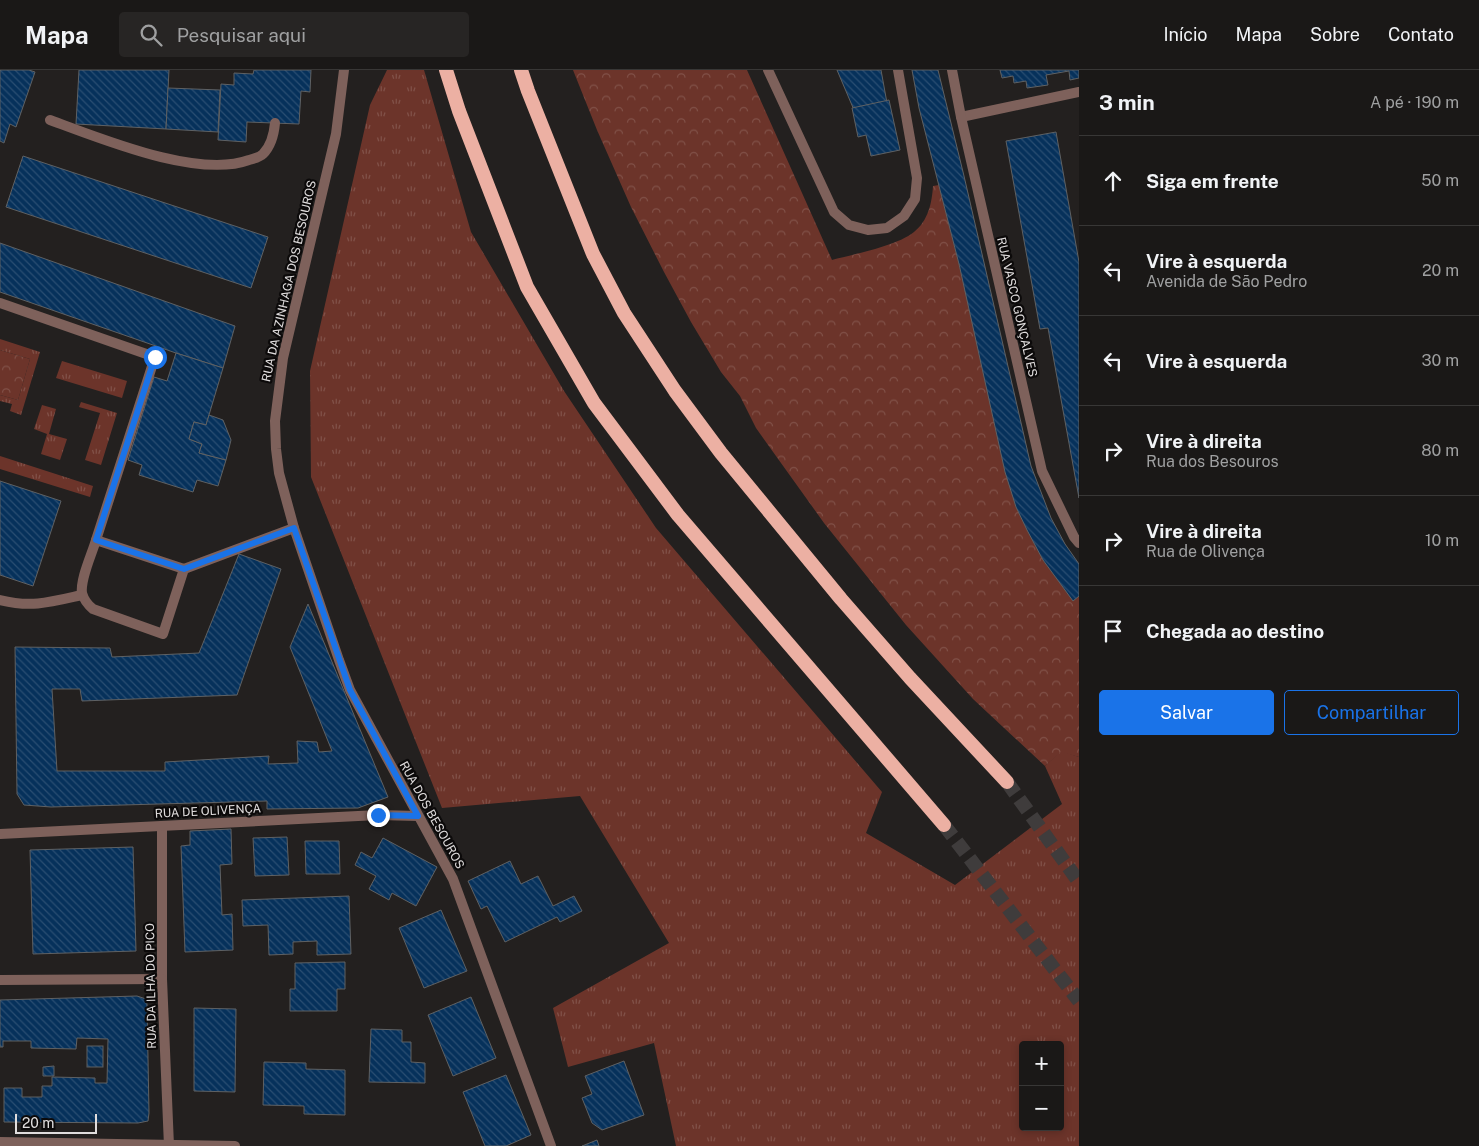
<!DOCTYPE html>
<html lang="pt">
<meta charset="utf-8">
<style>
:root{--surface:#1a1817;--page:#272524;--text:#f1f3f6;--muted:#9fa0a1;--line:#383736;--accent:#1a73e8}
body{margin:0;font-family:"Public Sans",sans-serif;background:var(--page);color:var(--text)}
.controls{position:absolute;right:15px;bottom:15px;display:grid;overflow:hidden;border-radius:5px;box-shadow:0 2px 8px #0003}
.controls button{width:45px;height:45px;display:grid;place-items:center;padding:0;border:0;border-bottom:1px solid var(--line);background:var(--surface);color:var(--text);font:25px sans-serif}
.scale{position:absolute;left:15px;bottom:12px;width:82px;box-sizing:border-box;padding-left:5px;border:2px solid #e0dddd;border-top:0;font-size:14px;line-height:18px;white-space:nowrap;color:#e0dddd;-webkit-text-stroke:4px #0c0a0a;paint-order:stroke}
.stop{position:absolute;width:15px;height:15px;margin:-11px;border:4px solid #1a73e8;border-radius:50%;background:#fff}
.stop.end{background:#1a73e8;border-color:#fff;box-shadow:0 1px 5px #0008}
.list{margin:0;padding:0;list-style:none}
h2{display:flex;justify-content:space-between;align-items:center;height:65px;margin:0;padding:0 20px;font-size:21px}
h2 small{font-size:16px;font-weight:400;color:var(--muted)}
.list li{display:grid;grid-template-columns:32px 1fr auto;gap:15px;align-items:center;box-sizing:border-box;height:90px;padding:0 20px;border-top:1px solid var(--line)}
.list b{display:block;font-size:19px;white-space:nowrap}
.list p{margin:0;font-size:16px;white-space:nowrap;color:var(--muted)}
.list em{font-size:16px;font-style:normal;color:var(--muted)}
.actions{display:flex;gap:10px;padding:15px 20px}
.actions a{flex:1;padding:11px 0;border:1px solid var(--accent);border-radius:5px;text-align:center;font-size:18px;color:var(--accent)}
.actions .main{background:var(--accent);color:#fff}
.icon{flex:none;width:28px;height:28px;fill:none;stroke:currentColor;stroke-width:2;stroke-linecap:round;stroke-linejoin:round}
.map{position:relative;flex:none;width:1079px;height:1076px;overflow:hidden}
header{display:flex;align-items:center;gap:30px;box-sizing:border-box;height:70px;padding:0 25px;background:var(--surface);border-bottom:1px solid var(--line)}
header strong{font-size:24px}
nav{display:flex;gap:28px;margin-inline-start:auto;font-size:18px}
.search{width:350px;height:45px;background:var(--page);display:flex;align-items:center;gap:12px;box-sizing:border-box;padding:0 18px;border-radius:5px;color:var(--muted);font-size:19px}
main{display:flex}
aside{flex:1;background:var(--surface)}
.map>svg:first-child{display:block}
.grass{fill:url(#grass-tufts);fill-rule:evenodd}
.forest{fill:url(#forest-crowns)}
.building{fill:url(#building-back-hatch);stroke:#5f6163}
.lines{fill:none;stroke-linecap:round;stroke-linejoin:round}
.trunk-tunnel{stroke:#3f3c3c;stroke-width:14;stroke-dasharray:14 7;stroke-linecap:butt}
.service{stroke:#7e615b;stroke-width:10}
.minor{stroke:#7e615b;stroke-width:10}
.tertiary{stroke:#7e615b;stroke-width:10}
.trunk{stroke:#ecb0a3;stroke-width:14}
.route{stroke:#1a73e8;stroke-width:6}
.labels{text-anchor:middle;stroke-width:4.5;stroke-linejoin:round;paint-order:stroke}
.street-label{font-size:12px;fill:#e0dddd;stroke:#0c0a0a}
</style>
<header>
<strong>Mapa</strong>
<div class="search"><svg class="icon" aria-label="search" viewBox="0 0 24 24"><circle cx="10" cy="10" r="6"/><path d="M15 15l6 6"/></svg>Pesquisar aqui</div>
<nav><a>Início</a><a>Mapa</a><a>Sobre</a><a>Contato</a></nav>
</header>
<main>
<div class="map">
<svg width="1079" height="1076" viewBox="0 0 1079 1076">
<defs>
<pattern id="grass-tufts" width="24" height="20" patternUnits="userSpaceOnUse" patternTransform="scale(1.25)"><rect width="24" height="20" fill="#6c342a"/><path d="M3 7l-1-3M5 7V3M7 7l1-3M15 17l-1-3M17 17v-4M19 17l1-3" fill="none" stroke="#815148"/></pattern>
<pattern id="forest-crowns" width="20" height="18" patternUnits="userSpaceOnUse" patternTransform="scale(1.25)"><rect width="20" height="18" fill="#6c342a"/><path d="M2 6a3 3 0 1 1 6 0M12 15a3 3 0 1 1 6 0" fill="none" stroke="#815148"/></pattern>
<pattern id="building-back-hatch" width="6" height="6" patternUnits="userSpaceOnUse" patternTransform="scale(1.25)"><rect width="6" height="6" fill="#06315b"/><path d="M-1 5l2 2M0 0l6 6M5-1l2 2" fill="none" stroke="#2a4e72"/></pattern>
</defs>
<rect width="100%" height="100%" fill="#23201f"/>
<g class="grass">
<path d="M 387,0 L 424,0 L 471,162 L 564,321 L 656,458 L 882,722 L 866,763 L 955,815 L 1062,734 L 1045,696 L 1061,681 L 1079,687 L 1079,1076 L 676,1076 L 654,973 L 568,997 L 553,938 L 669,873 L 580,726 L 442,738 L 311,407 L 310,301 L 370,35 ZM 1023,975 L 1060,975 L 1060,1057 L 1023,1057 Z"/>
<path d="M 0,269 L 40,282 L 21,345 L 10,341 L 12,334 L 0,331 L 0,325 L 18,330 L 30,289 L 0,280 Z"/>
<path d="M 62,291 L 127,311 L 122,328 L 56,308 Z"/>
<path d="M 81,332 L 117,343 L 101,395 L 85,390 L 100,343 L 79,337 Z"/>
<path d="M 42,335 L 56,339 L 49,364 L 67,369 L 60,390 L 41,384 L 47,364 L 34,359 Z"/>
<path d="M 0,386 L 93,416 L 90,427 L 0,399 Z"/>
</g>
<g class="forest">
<path d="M 573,0 L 747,0 L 832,190 C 854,184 897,176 914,162 C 928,151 932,133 933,116 L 939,115 L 959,194 L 1016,437 L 1043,490 L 1073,530 L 1079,526 L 1079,687 L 1061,682 L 1045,696 L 973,629 L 906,555 L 824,453 L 756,358 L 740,326 L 721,302 L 691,252 L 664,202 L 631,137 L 597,60 Z"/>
<path d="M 0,280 L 30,289 L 18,330 L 0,325 Z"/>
</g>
<g class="building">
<path d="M 0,0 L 29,0 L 35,2 L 16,57 L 10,54 L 4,73 L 0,71 Z"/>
<path d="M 79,0 L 169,0 L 166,59 L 76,54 Z"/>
<path d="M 254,0 L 311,0 L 310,22 L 301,21 L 299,54 L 247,52 L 246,72 L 218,70 L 221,14 L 234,15 L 234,3 L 253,4 Z"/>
<path d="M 837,0 L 881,0 L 887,33 L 854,40 Z"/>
<path d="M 912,0 L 938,0 L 964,106 L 1031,396 L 1051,448 L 1065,474 L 1079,494 L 1079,526 L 1073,531 L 1043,490 L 1027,460 L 1016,437 L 1005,402 L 959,194 L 919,38 Z"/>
<path d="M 1000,0 L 1079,0 L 1079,8 L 1070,10 L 1069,1 L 1046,5 L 1048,15 L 1027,18 L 1026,11 L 1014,13 L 1013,6 L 1002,8 Z"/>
<path d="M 168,18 L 220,20 L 218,62 L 166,59 Z"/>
<path d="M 889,30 L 900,80 L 871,86 L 866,65 L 858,67 L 852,38 Z"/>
<path d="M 1056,62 L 1079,192 L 1079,428 L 1048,258 L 1040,259 L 1006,71 Z"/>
<path d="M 23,86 L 268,167 L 251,218 L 6,137 Z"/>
<path d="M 0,173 L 235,256 L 223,298 L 176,283 L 0,222 Z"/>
<path d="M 176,283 L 223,298 L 206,355 L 194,352 L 189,369 L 202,374 L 199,383 L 226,390 L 218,416 L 197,410 L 193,422 L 139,405 L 142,395 L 128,390 L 154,307 L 167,311 Z"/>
<path d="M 209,345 L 223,350 L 231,370 L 226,390 L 199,383 L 202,374 L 189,369 L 194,352 L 206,355 Z"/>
<path d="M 0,411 L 61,431 L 33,516 L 0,505 Z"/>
<path d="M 239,484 L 281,499 L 237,625 L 82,631 L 80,619 L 52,619 L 57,701 L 165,701 L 165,692 L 269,686 L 268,694 L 298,693 L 297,671 L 317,672 L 319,682 L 332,681 L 290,577 L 308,534 L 388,727 L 358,738 L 267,739 L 267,731 L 51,737 L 24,735 L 17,724 L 15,577 L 110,578 L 112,587 L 199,583 Z"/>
<path d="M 231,759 L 232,794 L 220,795 L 222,845 L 232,844 L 233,880 L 185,882 L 181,776 L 190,775 L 190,761 Z"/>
<path d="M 287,767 L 289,805 L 255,806 L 253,768 Z"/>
<path d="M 383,768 L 437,797 L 416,836 L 392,823 L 389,830 L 369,819 L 376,806 L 355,795 L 361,782 L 372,788 Z"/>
<path d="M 305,771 L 339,771 L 340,804 L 306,804 Z"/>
<path d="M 133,777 L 136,881 L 33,884 L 30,780 Z"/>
<path d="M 510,791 L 521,814 L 538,806 L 553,836 L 574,826 L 582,841 L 560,852 L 557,847 L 505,872 L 487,836 L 481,839 L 468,811 Z"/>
<path d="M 349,826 L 351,884 L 317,885 L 317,871 L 293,872 L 293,884 L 269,885 L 268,855 L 243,856 L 242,830 Z"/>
<path d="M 441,840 L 467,901 L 424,918 L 399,858 Z"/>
<path d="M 345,892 L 345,919 L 337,919 L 337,941 L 290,941 L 290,919 L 295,919 L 295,893 Z"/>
<path d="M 137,926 L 146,929 L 147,934 L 149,1043 L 148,1051 L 138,1053 L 4,1052 L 4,1018 L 22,1018 L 22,1027 L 42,1027 L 42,1016 L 52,1016 L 52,1007 L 95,1008 L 95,1013 L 107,1013 L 108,969 L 77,968 L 76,979 L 31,978 L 31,971 L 3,971 L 3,977 L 0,977 L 0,930 Z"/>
<path d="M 471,927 L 496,988 L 453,1006 L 428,945 Z"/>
<path d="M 194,938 L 236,939 L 235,1022 L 194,1021 Z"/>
<path d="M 371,959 L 402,960 L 402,972 L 411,972 L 411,992 L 425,993 L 425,1013 L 369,1012 Z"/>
<rect x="87" y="976" width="16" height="21"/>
<path d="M 624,991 L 644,1045 L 602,1060 L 592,1053 L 582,1028 L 592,1024 L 585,1006 Z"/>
<path d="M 264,992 L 306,993 L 306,999 L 345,1000 L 345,1045 L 304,1044 L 304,1036 L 263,1035 Z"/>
<path d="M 54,996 L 54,1006 L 43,1006 L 43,997 Z"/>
<path d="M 506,1005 L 531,1065 L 506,1076 L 485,1076 L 463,1022 Z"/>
<path d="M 597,1070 L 599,1076 L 582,1076 Z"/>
</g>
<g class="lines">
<g class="trunk-tunnel">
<path d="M 1007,712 L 1079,812"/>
<path d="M 944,755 L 1079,931"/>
</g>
<g class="service">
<path d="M 768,0 L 834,142 L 849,155 L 868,160 L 887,158 L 904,146 L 915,129 L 917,108 L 898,0"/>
<path d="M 961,47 L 1079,22"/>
<path d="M 50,50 C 100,68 197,109 249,90 C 253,89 260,87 263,84 C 271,76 274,64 275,53"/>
<path d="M 0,233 L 155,287 L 96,470"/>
</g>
<g class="minor">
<path d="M 952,0 L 961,47 L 1042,401 L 1074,467 L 1079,473"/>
<path d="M 96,470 L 184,499 L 163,564 L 93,539 C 88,535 84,530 82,523 C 80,509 92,484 96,470 Z"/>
<path d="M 184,499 L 294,458"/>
<path d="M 0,530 C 32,538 51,532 82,525"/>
<path d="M 162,756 L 162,909 L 169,1076"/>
<path d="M 0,764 L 378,745 L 418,746"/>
<path d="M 0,910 L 162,909"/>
<path d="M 0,1072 L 235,1076"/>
</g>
<path class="tertiary" d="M 344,0 L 336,64 L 283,288 L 275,351 L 276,379 L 279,403 L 294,458 L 339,590 L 350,620 L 453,809 L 551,1076"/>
<g class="trunk">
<path d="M 446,0 L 459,41 L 527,217 L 594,333 L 678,445 L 944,755"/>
<path d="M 521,0 L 528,21 L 593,184 L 624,243 L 675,321 L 721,383 L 841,529 L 910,608 L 1007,712"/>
</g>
</g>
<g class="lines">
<path class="route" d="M 155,287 L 96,470 L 184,499 L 294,458 L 350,620 L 418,746 L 378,745"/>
</g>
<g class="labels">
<g class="street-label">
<text transform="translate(289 211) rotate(-77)" y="4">RUA DA AZINHAGA DOS BESOUROS</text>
<text transform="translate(1017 237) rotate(77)" y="4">RUA VASCO GONÇALVES</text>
<text transform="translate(208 741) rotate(-3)" y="4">RUA DE OLIVENÇA</text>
<text transform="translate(432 745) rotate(61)" y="4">RUA DOS BESOUROS</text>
<text transform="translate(151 916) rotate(-91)" y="4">RUA DA ILHA DO PICO</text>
</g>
</g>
</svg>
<div class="controls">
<button>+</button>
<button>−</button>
</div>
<div class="scale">20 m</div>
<div class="stop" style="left:155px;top:287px"></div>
<div class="stop end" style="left:378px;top:745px"></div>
</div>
<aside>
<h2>3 min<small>A pé · 190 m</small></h2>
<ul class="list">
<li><svg class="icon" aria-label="ahead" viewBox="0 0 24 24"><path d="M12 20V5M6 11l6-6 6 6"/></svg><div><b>Siga em frente</b></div><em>50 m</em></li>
<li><svg class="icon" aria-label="left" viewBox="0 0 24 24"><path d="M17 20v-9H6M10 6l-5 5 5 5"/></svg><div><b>Vire à esquerda</b><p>Avenida de São Pedro</p></div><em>20 m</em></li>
<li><svg class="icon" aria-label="left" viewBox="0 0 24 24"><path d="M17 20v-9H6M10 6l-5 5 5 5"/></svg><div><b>Vire à esquerda</b></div><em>30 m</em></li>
<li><svg class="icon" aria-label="right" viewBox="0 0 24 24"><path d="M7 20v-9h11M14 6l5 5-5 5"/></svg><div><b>Vire à direita</b><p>Rua dos Besouros</p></div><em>80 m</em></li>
<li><svg class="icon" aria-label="right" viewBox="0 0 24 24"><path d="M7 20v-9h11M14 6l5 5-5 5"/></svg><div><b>Vire à direita</b><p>Rua de Olivença</p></div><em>10 m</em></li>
<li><svg class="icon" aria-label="arrive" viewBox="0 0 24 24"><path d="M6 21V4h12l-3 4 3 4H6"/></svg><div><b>Chegada ao destino</b></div></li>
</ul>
<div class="actions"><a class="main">Salvar</a><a>Compartilhar</a></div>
</aside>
</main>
